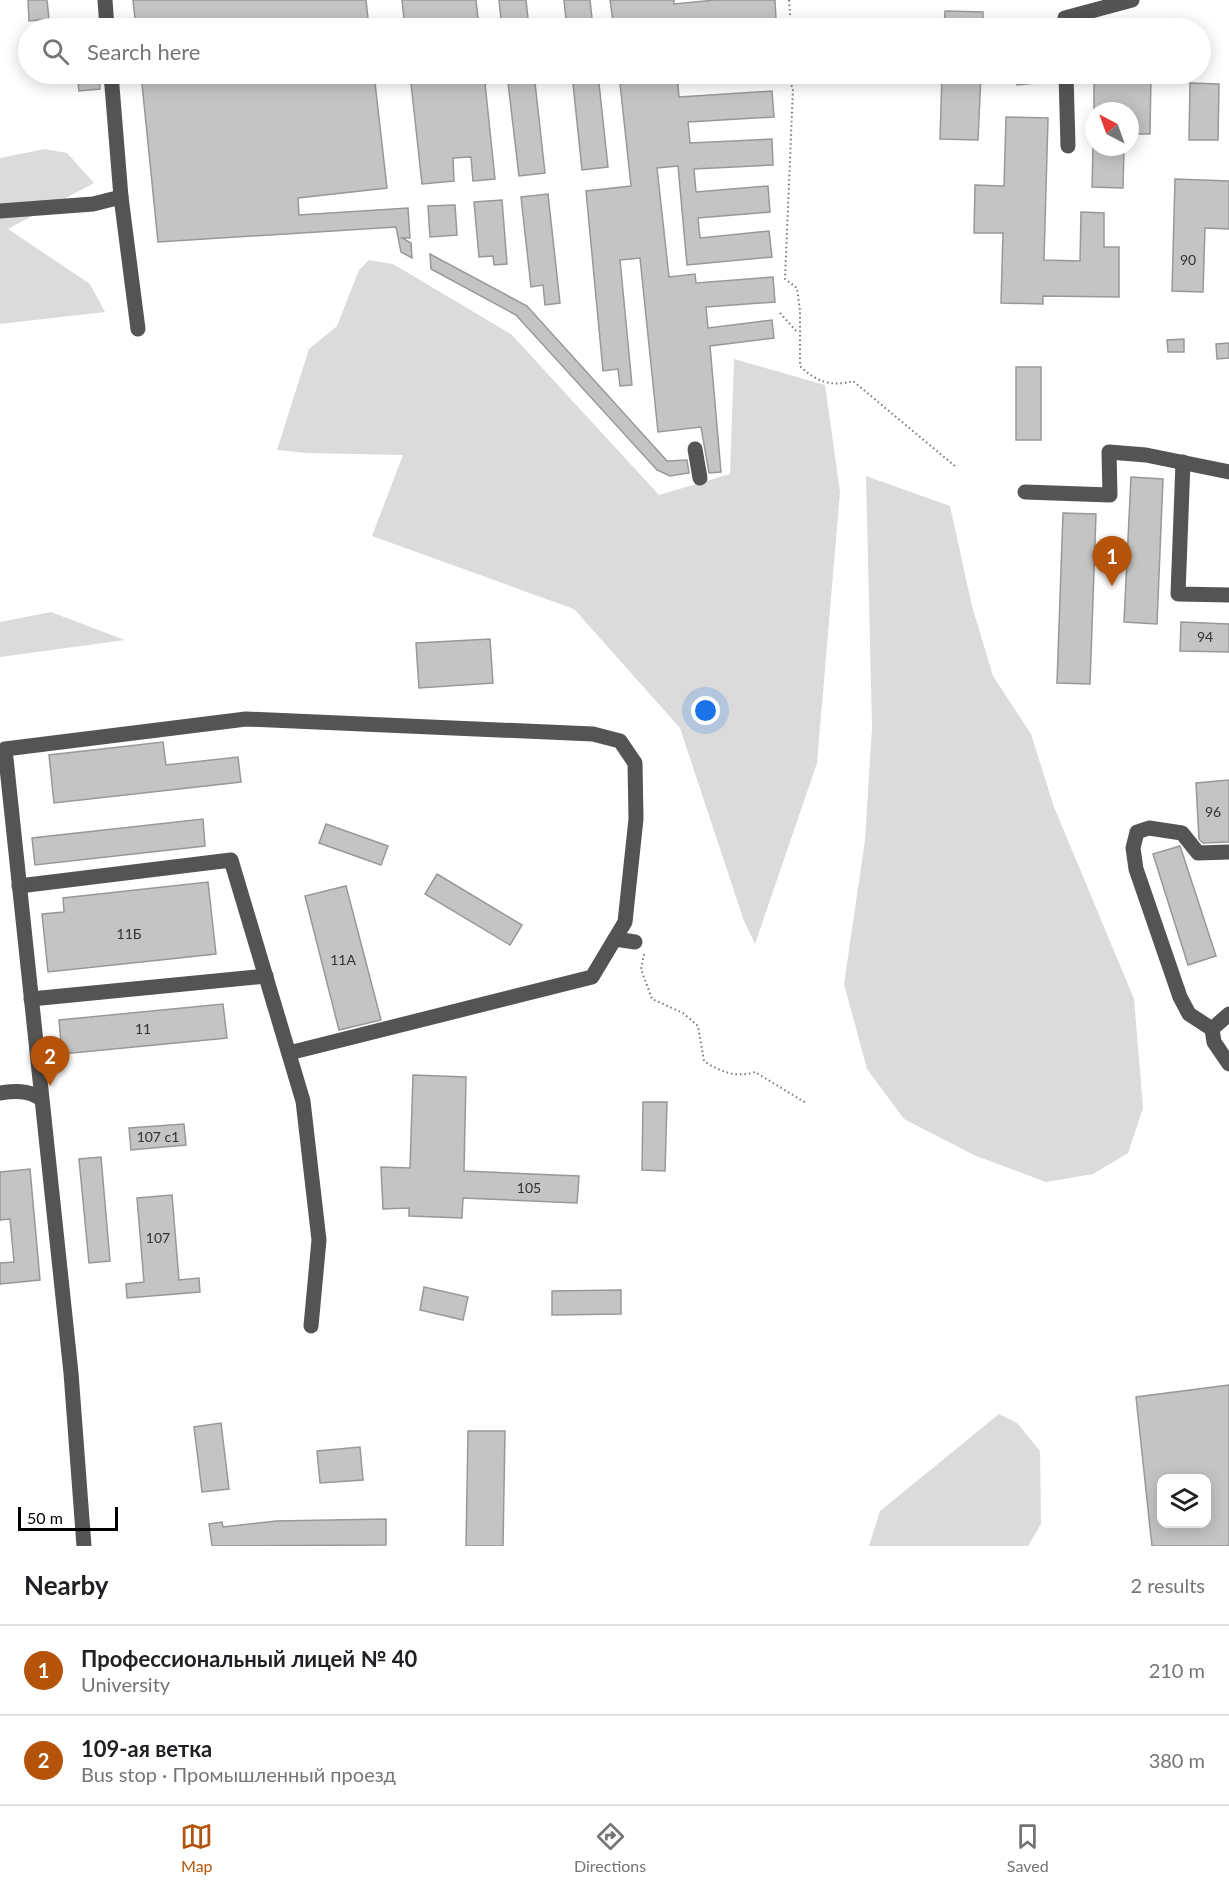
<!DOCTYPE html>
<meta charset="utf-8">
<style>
:root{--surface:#fff;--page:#f6f6f6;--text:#202124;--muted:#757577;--line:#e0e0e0;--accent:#b45309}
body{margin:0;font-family:Lato,sans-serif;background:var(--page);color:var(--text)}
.controls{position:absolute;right:18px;bottom:18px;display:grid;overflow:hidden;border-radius:12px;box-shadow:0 3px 15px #0003}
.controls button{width:54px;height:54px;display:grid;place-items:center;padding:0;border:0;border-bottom:2px solid var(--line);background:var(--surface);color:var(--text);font:30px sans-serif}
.compass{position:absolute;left:1085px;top:102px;width:54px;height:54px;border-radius:50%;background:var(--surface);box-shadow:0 3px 15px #0003;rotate:319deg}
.scale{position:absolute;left:18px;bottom:15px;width:100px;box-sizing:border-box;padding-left:6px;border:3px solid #000;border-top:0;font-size:16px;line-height:21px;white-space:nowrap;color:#000;-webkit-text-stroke:4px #fff;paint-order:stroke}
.you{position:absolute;left:706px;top:711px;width:21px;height:21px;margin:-15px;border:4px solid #fff;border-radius:50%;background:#1a73e8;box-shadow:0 0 0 9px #1a73e833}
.badge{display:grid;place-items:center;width:39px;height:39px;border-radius:50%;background:var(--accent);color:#fff;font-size:20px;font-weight:700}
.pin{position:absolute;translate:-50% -50px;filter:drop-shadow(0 2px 3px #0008)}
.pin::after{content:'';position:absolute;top:32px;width:21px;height:18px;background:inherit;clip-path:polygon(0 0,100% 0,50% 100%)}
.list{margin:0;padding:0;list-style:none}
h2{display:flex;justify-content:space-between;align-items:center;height:78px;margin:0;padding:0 24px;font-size:26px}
h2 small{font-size:20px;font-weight:400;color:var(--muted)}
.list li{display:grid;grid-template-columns:39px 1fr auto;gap:18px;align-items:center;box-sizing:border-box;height:90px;padding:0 24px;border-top:2px solid var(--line)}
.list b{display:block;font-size:22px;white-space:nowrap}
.list p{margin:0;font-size:20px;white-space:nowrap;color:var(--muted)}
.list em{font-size:20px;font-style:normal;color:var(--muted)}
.icon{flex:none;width:33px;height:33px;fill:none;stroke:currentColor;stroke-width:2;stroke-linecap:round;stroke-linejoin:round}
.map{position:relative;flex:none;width:1229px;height:1546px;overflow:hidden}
.search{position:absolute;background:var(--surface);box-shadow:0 3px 15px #0003;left:18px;right:18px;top:18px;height:66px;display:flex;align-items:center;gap:15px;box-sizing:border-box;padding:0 21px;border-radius:33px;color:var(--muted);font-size:22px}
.sheet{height:258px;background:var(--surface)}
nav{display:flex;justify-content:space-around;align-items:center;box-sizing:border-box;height:84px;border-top:2px solid var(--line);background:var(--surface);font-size:16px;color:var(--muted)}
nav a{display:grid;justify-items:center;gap:3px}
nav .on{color:var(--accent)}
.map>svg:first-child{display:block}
.green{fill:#dbdbdb}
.building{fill:#c4c4c4;stroke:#989898;stroke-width:1.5;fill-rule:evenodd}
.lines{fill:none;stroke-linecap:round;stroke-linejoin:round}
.path{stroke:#767676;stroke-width:2;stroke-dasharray:1.5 3;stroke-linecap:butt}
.minor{stroke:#545454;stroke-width:15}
.labels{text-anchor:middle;stroke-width:5;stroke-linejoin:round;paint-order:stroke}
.number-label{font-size:14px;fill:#313131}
</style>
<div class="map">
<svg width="1229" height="1546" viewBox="0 0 1229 1546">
<rect width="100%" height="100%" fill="#fff"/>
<g class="green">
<path d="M 45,149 L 67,153 L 94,183 L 8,229 L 90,284 L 105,312 L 0,324 L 0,158 Z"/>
<path d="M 369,260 L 393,264 L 511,334 L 659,495 L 730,474 L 734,359 L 825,385 L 840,492 L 817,763 L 755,944 L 744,921 L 680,728 L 574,609 L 372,536 L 403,455 L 307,453 L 277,450 L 309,349 L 337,326 L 359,270 Z"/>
<path d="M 866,476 L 950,506 L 972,606 L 993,676 L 1031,734 L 1054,807 L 1134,999 L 1143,1108 L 1128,1153 L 1093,1174 L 1046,1182 L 976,1156 L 904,1119 L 867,1069 L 844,984 L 865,840 L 872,727 Z"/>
<path d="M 51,612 L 125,640 L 0,657 L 0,622 Z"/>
<path d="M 999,1414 L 1017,1423 L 1040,1451 L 1041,1524 L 1028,1546 L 869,1546 L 880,1511 Z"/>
</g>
<g class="building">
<path d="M 28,0 L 47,0 L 49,19 L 29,21 Z"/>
<path d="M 133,0 L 366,0 L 369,28 L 136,28 Z"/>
<path d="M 402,0 L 476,0 L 479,28 L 405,28 Z"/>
<path d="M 499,0 L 526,0 L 529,28 L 502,28 Z"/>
<path d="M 564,0 L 590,0 L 593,28 L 567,28 Z"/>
<path d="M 610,0 L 674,0 L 674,4 L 715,0 L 775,0 L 776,20 L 689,28 L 614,28 Z"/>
<path d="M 945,11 L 983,12 L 983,28 L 944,28 Z"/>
<path d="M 77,74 L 99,74 L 100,89 L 79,91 Z"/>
<path d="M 141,74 L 374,74 L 387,188 L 298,198 L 299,215 L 408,208 L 410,238 L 402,238 L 411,243 L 412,258 L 401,252 L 396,227 L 158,242 Z"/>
<path d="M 410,74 L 484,74 L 495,179 L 473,181 L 471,157 L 453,158 L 454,181 L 422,184 Z"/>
<path d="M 507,74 L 534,74 L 545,173 L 519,176 Z"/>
<path d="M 572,74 L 598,74 L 608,167 L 582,170 Z"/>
<path d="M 619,74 L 677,74 L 679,97 L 772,91 L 774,117 L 688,122 L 690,143 L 772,139 L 773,165 L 694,169 L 696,192 L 768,186 L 770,212 L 698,218 L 700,238 L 769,231 L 772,257 L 687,265 L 678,166 L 657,168 L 669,277 L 695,274 L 696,283 L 773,277 L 775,302 L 706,307 L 708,328 L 772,320 L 774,338 L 710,346 L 721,472 L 709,473 L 701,427 L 658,432 L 640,258 L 620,260 L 632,385 L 620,386 L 618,369 L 603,371 L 586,191 L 631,186 Z"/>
<path d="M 942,74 L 981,74 L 978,140 L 940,139 Z"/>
<path d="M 1016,74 L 1056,74 L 1056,81 L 1017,85 Z"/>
<path d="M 1094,74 L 1151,74 L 1150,134 L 1130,134 L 1130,111 L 1094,111 Z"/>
<path d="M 1190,83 L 1219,84 L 1218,140 L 1189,140 Z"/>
<path d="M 1006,117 L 1048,118 L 1044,260 L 1080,261 L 1081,212 L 1104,213 L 1104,247 L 1119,247 L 1119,297 L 1043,296 L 1043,304 L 1001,303 L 1003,233 L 974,233 L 975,185 L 1004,186 Z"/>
<path d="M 1093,147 L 1124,147 L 1123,188 L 1092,187 Z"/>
<path d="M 1175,179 L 1229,181 L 1229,229 L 1205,228 L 1203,292 L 1172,291 Z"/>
<path d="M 548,194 L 560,303 L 545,305 L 543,285 L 531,287 L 521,197 Z"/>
<path d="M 502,200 L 507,264 L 494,265 L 493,256 L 479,257 L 474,202 Z"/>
<path d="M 455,205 L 457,235 L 430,237 L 428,206 Z"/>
<path d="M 430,254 L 527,306 L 667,461 L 687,460 L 689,473 L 670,476 L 657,470 L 516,315 L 431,269 Z"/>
<path d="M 1184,339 L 1184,352 L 1168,352 L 1167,340 Z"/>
<path d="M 1229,343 L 1229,358 L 1217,359 L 1216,344 Z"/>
<rect x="1016" y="367" width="25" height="73"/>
<path d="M 1131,477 L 1163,479 L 1157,624 L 1124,622 Z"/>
<path d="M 1063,513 L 1096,514 L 1090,684 L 1057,683 Z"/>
<path d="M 1181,622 L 1229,624 L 1229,652 L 1180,651 Z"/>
<path d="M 490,639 L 493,683 L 419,688 L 416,643 Z"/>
<path d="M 163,742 L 166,765 L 238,757 L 241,782 L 54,803 L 49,755 Z"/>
<path d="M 1229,780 L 1229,842 L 1203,843 L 1199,839 L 1196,783 Z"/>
<path d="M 203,819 L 205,846 L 35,865 L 32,838 Z"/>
<path d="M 326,824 L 388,846 L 381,865 L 319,843 Z"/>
<path d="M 1180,846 L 1216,956 L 1188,965 L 1153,854 Z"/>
<path d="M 437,874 L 522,925 L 510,945 L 425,894 Z"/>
<path d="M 208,882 L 216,954 L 48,972 L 42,914 L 64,912 L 63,898 Z"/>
<path d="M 346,886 L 381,1020 L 339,1030 L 305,896 Z"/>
<path d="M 223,1004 L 227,1038 L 62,1054 L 59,1020 Z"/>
<path d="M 413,1075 L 466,1077 L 464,1171 L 579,1176 L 577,1203 L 463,1198 L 462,1218 L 409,1216 L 409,1208 L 383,1209 L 381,1167 L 410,1168 Z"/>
<path d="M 643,1102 L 667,1102 L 665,1171 L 642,1170 Z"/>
<path d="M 184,1124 L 186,1145 L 131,1150 L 129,1128 Z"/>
<path d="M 101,1157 L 110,1261 L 89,1263 L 79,1159 Z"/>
<path d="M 30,1169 L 40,1280 L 0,1284 L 0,1263 L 14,1262 L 10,1219 L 0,1220 L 0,1172 Z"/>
<path d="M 172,1195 L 179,1280 L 199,1278 L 200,1292 L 127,1298 L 126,1284 L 144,1282 L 137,1198 Z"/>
<path d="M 424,1287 L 468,1297 L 463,1320 L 420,1310 Z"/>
<path d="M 621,1290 L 621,1314 L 552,1315 L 552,1291 Z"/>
<path d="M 1229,1385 L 1229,1546 L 1152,1546 L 1136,1397 ZM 1161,1479 L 1206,1479 L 1206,1524 L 1161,1524 Z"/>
<path d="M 221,1423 L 229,1489 L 202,1492 L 194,1427 Z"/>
<path d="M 468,1431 L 505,1431 L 503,1546 L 466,1546 Z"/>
<path d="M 360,1447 L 363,1480 L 320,1483 L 317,1451 Z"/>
<path d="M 386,1519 L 386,1545 L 212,1546 L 209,1524 L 222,1522 L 223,1527 L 276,1521 Z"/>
</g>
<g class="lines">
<g class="path">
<path d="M 789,0 L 791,28"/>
<path d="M 784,74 L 793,88 L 785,279 L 797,288 L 800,311 L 800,366 C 816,382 832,387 853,381 L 956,467"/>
<path d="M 780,313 L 798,333"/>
<path d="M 644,954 L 641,969 L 652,999 L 683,1013 L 698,1026 L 704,1061 C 720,1072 737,1078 755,1072 L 806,1103"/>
</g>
<g class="minor">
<path d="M 105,0 L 107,28"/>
<path d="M 1065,28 L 1065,18 L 1132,0"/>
<path d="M 111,74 L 121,197 L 138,329"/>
<path d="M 1066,74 L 1068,146"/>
<path d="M 0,211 L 93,204 L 121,197"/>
<path d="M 695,449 L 700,478"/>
<path d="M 1183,462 L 1178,594 L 1229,595"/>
<path d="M 1025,492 L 1110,495 L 1109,452 L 1146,455 L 1229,472"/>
<path d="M 19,886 L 231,860 L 303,1101 L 319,1240 L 311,1326"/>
<path d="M 615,939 L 635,942"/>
<path d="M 31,999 L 266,976"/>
<path d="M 1229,1014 L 1212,1029 L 1214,1042 L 1229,1064"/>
<path d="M 1212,1029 L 1189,1014 L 1180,997 L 1136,869 L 1133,848 L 1137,832 L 1149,828 L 1182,833 L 1198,853 L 1229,852"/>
<path d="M 0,1093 C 15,1091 27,1090 40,1098"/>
<path d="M 84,1546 L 71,1373 L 5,749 L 246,719 L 593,734 L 620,741 L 635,763 L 636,819 L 625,922 L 592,977 L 289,1053"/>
</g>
</g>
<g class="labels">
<g class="number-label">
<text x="1188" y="265">90</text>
<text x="1205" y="642">94</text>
<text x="1213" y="817">96</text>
<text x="129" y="939">11Б</text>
<text x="343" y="965">11А</text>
<text x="143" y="1034">11</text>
<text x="158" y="1142">107 с1</text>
<text x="529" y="1193">105</text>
<text x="158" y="1243">107</text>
</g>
</g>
</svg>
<div class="controls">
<button><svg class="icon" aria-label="layers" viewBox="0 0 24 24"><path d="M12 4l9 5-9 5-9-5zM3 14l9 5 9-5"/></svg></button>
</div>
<svg class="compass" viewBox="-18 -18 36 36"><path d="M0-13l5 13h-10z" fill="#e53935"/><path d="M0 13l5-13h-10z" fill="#757577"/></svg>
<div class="scale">50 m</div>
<div class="you"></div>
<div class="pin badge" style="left:1112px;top:586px">1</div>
<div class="pin badge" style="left:50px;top:1086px">2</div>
<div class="search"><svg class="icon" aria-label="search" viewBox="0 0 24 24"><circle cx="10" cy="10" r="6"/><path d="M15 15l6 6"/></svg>Search here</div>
</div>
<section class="sheet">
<h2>Nearby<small>2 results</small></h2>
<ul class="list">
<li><span class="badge">1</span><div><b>Профессиональный лицей № 40</b><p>University</p></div><em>210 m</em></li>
<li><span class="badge">2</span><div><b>109-ая ветка</b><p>Bus stop · Промышленный проезд</p></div><em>380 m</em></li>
</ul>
</section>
<nav>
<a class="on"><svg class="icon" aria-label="map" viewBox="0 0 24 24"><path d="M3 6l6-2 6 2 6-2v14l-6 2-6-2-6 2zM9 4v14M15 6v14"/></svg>Map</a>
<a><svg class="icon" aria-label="directions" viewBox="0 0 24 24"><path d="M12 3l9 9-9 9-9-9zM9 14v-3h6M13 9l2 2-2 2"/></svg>Directions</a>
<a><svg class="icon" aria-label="saved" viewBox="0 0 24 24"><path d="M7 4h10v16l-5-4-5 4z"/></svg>Saved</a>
</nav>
